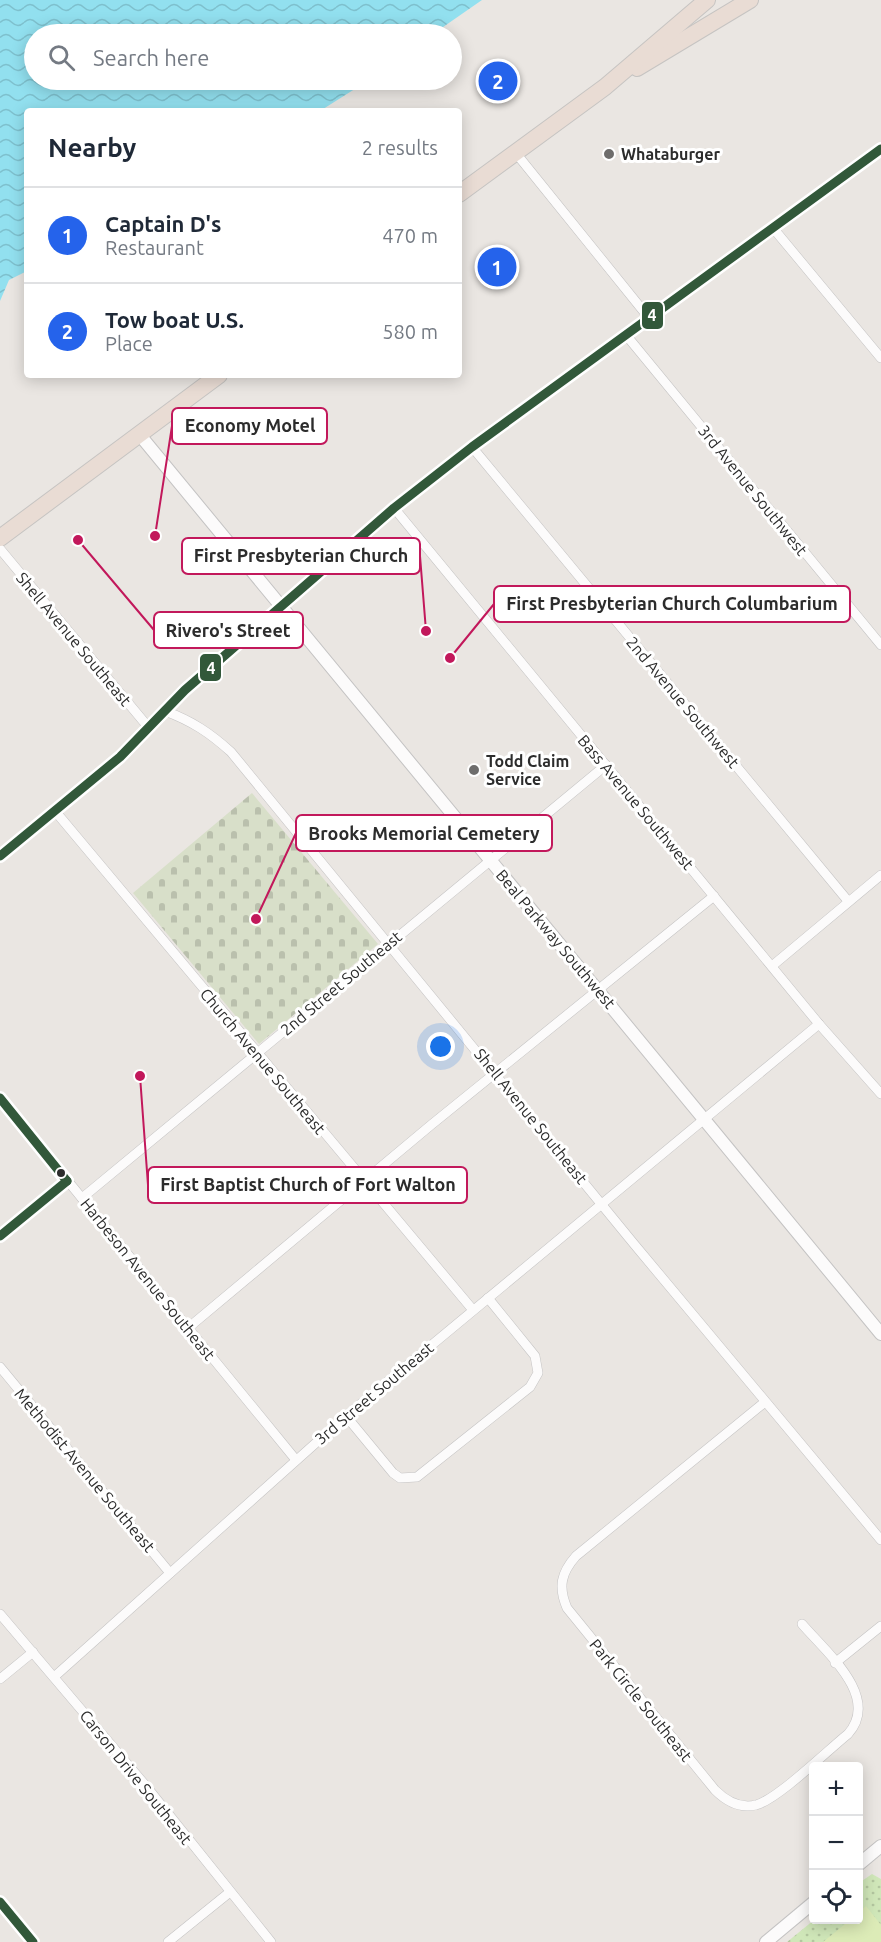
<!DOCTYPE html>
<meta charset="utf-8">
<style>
:root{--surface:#fff;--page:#f6f6f7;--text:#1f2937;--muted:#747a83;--line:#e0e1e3;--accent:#2563eb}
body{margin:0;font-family:Ubuntu,sans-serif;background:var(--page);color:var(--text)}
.controls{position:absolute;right:18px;bottom:18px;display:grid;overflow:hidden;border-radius:6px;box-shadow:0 3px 15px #0003}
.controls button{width:54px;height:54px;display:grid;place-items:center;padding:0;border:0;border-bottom:2px solid var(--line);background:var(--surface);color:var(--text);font:30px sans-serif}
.you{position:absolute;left:441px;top:1047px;width:21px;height:21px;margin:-15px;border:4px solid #fff;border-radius:50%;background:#1a73e8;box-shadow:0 0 0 9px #1a73e833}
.badge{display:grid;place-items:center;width:39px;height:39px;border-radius:50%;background:var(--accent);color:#fff;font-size:20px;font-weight:700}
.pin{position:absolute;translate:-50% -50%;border:3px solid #fff;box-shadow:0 2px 6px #0006}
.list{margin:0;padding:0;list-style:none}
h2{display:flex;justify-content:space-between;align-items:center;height:78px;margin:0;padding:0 24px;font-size:26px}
h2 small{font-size:20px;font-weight:400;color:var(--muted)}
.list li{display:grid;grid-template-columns:39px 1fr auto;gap:18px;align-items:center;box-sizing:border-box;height:96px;padding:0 24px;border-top:2px solid var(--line)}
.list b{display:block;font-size:22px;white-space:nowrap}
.list p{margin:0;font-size:20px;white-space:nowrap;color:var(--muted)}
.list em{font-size:20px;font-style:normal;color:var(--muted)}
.icon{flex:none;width:33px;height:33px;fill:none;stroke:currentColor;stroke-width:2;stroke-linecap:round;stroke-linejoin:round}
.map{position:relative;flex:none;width:881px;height:1942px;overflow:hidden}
.search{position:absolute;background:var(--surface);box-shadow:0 3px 15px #0003;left:24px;top:24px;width:438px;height:66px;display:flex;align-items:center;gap:15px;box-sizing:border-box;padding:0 21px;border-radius:33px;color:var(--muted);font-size:22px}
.panel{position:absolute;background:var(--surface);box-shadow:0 3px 15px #0003;left:24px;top:108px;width:438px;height:270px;border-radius:6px}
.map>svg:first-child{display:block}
.cemetery{fill:url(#cemetery-stones)}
.park{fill:url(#park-dots)}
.pitch{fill:#dcebb7}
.water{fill:url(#water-waves)}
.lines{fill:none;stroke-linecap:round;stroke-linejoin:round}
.street-casing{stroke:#c4c3c3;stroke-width:10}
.secondary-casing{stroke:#c4c3c3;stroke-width:14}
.highway-casing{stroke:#c6c4c2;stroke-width:18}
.street{stroke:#fcfbfb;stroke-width:9}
.secondary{stroke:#fcfbfb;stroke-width:12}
.highway{stroke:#e9dcd4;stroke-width:16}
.bus-1-casing{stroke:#fff;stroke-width:14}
.bus-1{stroke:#32583a;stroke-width:9}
.poi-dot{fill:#6e6d6c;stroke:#fff;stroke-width:2}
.bus-dot{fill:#2c2c2c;stroke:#fff;stroke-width:2}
.labels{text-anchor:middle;stroke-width:6;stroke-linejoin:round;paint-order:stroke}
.poi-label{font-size:16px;font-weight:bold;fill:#2c2c2c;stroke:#fff;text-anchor:start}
.street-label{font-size:16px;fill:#2c2c2c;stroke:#fff}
.leader{fill:none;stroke:#c2185b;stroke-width:2}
.callout-dot{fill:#c2185b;stroke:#fff;stroke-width:2}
.callout{fill:#fff;stroke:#c2185b;stroke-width:2}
.callout-label{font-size:18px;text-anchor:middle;font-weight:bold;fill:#2c2c2c}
.line-badge{stroke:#fff;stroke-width:2}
.badge-label{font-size:16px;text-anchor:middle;font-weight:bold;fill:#fff}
</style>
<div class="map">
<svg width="881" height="1942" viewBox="0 0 881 1942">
<defs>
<pattern id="cemetery-stones" width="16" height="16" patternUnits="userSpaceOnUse" patternTransform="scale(1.5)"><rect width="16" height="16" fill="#d8dfc9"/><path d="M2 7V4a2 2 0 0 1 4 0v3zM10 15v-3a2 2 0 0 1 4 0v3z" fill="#bac0ad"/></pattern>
<pattern id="park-dots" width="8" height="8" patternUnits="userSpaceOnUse" patternTransform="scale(1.5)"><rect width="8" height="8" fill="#d0e7b9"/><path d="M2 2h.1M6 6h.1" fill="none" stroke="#b3c69f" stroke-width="1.8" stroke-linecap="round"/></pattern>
<pattern id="water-waves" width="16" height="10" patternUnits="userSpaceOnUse" patternTransform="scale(1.5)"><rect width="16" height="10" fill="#92e0ef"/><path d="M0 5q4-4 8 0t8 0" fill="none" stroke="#7ec0cd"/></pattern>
</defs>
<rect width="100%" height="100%" fill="#eae6e2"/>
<path class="cemetery" d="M 252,793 L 378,944 L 259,1044 L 133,893 Z"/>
<path class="park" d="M 872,1874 L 881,1879 L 881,1942 L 787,1942 L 814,1920 L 858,1920 L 859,1883 Z"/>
<path class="pitch" d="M 866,1906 L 881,1925 L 881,1942 L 823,1942 L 850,1920 L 858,1920 L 859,1912 Z"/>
<path class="water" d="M 0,0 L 482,0 L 433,34 L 34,34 L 34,80 L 369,80 L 320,111 L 27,111 L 27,271 L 9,280 L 0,301 Z"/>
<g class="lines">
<g class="street-casing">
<g id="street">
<path d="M 515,152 L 649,318"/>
<path d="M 773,228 L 881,358"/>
<path d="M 626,335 L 881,645"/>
<path d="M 472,447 L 848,901"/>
<path d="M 394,508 L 819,1024 L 881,1094"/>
<path d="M 0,549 L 149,728"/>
<path d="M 165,711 C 192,721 210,733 231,752 L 634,1244 L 881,1540"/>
<path d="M 55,811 L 473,1310"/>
<path d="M 0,856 L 120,757 L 185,690 L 394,508 L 472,447 L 881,149"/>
<path d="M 772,966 L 881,875"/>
<path d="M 0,1098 L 296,1460"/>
<path d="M 82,1198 L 606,765"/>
<path d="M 0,1236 L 67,1181"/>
<path d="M 188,1328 L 431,1125 L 714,896"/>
<path d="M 0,1367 L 170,1573"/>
<path d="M 765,1402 L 576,1556 C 561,1573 558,1587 567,1608 L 715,1790 C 726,1801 739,1809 756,1805 C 778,1799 828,1750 848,1734 C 881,1697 826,1652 802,1624"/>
<path d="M 346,1416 L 393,1473 L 400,1478 L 417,1477 L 530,1387 L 538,1373 L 535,1356 L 488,1298"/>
<path d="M 0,1614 L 146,1786 L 271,1942"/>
<path d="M 835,1663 L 881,1626"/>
<path d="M 54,1677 L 346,1416 L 819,1024"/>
<path d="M 0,1679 L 33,1652"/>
<path d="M 0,1902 L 33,1942"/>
<path d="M 168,1942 L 230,1892"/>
</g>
</g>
<g class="secondary-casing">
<g id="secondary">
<path d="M 139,434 L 881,1334"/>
<path d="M 858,1865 L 881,1846"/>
<path d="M 766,1942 L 814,1902"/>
</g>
</g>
<g class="highway-casing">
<g id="highway">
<path d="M 637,68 L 750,0"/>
<path d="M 459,194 L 605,87 L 707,0"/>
<path d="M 0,538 L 219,375"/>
</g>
</g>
<use href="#street" class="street"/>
<use href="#secondary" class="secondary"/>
<use href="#highway" class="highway"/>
<g class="bus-1-casing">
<g id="bus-1">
<path d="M 0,856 L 120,757 L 185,690 L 394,508 L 472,447 L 881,149"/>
<path d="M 0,1098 L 67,1181"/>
<path d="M 0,1236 L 67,1181"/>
<path d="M 0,1902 L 33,1942"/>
</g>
</g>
<use href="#bus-1" class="bus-1"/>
</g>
<g class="poi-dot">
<circle cx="609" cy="154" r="6"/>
<circle cx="474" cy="770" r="6"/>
</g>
<circle class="bus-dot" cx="61" cy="1173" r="5"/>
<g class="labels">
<g class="poi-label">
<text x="621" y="160">Whataburger</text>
<text x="486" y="767">Todd Claim<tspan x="486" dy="18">Service</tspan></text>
</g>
<g class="street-label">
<text transform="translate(753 490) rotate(51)" y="6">3rd Avenue Southwest</text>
<text transform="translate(74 639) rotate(50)" y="6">Shell Avenue Southeast</text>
<text transform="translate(683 702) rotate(50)" y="6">2nd Avenue Southwest</text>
<text transform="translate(636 802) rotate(50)" y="6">Bass Avenue Southwest</text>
<text transform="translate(556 939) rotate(50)" y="6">Beal Parkway Southwest</text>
<text transform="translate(341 983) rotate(-40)" y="6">2nd Street Southeast</text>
<text transform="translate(263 1061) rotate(50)" y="6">Church Avenue Southeast</text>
<text transform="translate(531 1116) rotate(51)" y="6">Shell Avenue Southeast</text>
<text transform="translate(148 1279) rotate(51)" y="6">Harbeson Avenue Southeast</text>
<text transform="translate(374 1393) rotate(-40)" y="6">3rd Street Southeast</text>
<text transform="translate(85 1470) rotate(50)" y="6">Methodist Avenue Southeast</text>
<text transform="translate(641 1700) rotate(51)" y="6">Park Circle Southeast</text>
<text transform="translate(136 1777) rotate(51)" y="6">Carson Drive Southeast</text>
</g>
</g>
<path class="leader" d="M155 536L172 426M426 631L420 556M450 658L494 604M78 540L154 630M256 919L296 833M140 1076L148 1185"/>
<g class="callout-dot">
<circle cx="155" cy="536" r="6"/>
<circle cx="426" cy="631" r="6"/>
<circle cx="450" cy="658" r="6"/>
<circle cx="78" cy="540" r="6"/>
<circle cx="256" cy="919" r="6"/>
<circle cx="140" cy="1076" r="6"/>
</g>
<g class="callout">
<rect x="172" y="408" width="155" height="36" rx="6"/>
<rect x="182" y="538" width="238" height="36" rx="6"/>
<rect x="494" y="586" width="356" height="36" rx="6"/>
<rect x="154" y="612" width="149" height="36" rx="6"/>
<rect x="296" y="815" width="256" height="36" rx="6"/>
<rect x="148" y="1167" width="319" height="36" rx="6"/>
</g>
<g class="callout-label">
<text x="250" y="432">Economy Motel</text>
<text x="301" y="562">First Presbyterian Church</text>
<text x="672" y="610">First Presbyterian Church Columbarium</text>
<text x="228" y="637">Rivero's Street</text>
<text x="424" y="840">Brooks Memorial Cemetery</text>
<text x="308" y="1191">First Baptist Church of Fort Walton</text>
</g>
<g class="line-badge">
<rect x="641" y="301" width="23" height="29" rx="6" fill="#32583a"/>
<rect x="199" y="653" width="23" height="29" rx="6" fill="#32583a"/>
</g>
<g class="badge-label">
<text x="652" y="321">4</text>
<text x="211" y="674">4</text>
</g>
</svg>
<div class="controls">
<button>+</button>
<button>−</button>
<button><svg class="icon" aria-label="locate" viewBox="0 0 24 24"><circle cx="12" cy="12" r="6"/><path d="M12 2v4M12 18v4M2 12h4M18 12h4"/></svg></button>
</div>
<div class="you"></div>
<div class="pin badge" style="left:497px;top:267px">1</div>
<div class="pin badge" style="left:498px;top:81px">2</div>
<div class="search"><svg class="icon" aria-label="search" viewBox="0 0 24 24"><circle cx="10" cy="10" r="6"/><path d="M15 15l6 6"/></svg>Search here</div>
<section class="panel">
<h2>Nearby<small>2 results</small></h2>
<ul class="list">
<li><span class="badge">1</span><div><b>Captain D's</b><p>Restaurant</p></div><em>470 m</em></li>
<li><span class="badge">2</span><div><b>Tow boat U.S.</b><p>Place</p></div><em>580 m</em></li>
</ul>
</section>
</div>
